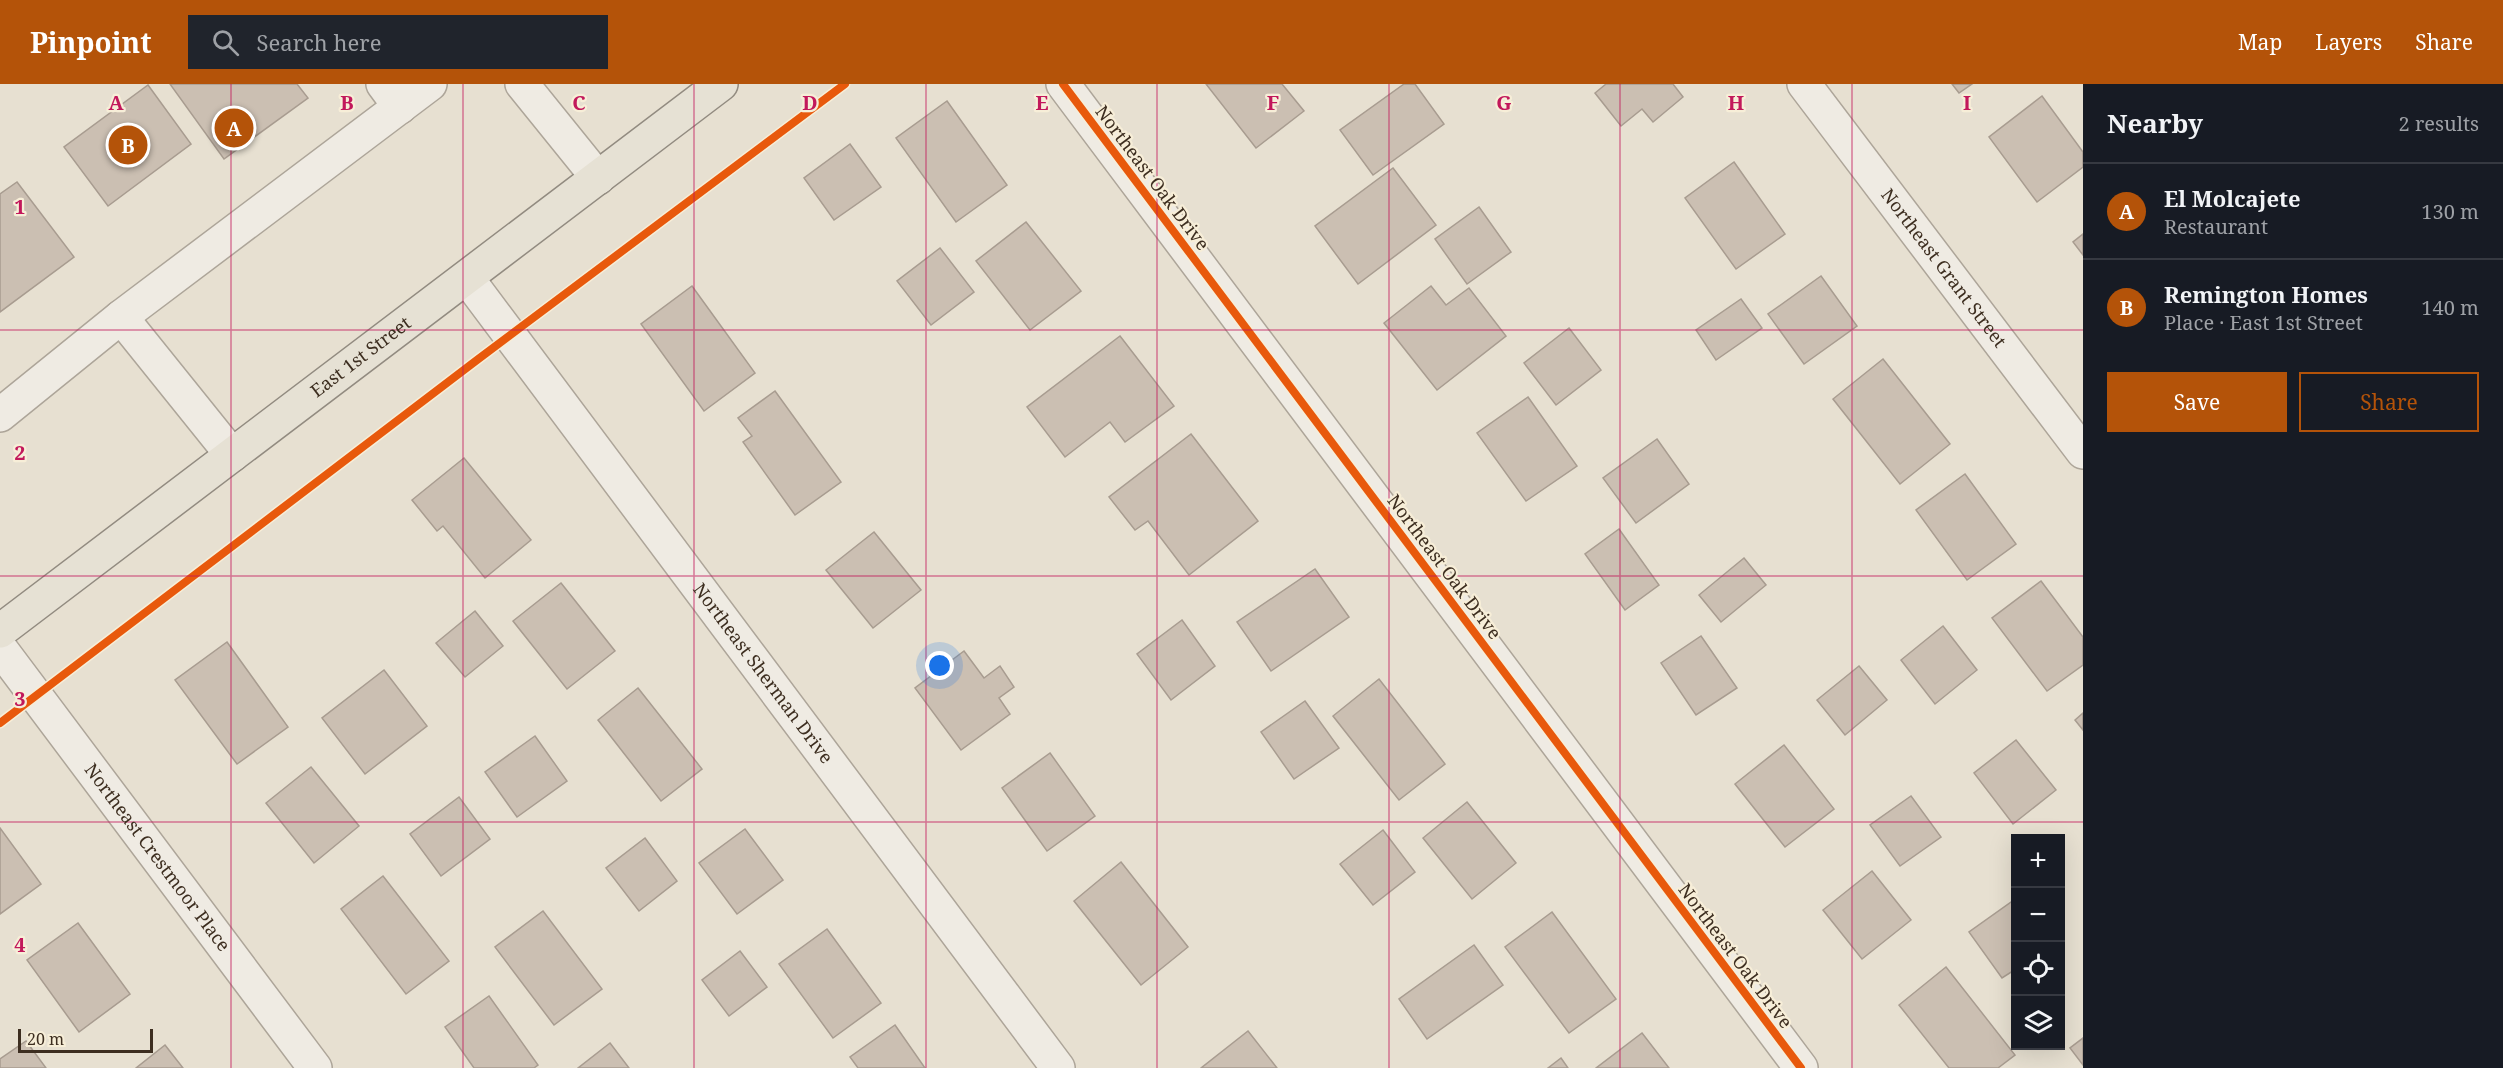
<!DOCTYPE html>
<meta charset="utf-8">
<style>
:root{--surface:#171b24;--page:#20242c;--text:#f1f3f6;--muted:#9ea1a6;--line:#363941;--accent:#b45309}
body{margin:0;font-family:"Noto Serif",serif;background:var(--page);color:var(--text)}
.controls{position:absolute;right:18px;bottom:18px;display:grid;overflow:hidden;border-radius:0px;box-shadow:0 6px 24px #0002}
.controls button{width:54px;height:54px;display:grid;place-items:center;padding:0;border:0;border-bottom:2px solid var(--line);background:var(--surface);color:var(--text);font:30px sans-serif}
.scale{position:absolute;left:18px;bottom:15px;width:135px;box-sizing:border-box;padding-left:6px;border:3px solid #3d2e20;border-top:0;font-size:16px;line-height:21px;white-space:nowrap;color:#3d2e20;-webkit-text-stroke:4px #f7eed8;paint-order:stroke}
.you{position:absolute;left:940px;top:582px;width:21px;height:21px;margin:-15px;border:4px solid #fff;border-radius:50%;background:#1a73e8;box-shadow:0 0 0 9px #1a73e833}
.badge{display:grid;place-items:center;width:39px;height:39px;border-radius:50%;background:var(--accent);color:#fff;font-size:20px;font-weight:700}
.pin{position:absolute;translate:-50% -50%;border:3px solid #fff;box-shadow:0 2px 6px #0006}
.list{margin:0;padding:0;list-style:none}
h2{display:flex;justify-content:space-between;align-items:center;height:78px;margin:0;padding:0 24px;font-size:26px}
h2 small{font-size:20px;font-weight:400;color:var(--muted)}
.list li{display:grid;grid-template-columns:39px 1fr auto;gap:18px;align-items:center;box-sizing:border-box;height:96px;padding:0 24px;border-top:2px solid var(--line)}
.list b{display:block;font-size:22px;white-space:nowrap}
.list p{margin:0;font-size:20px;white-space:nowrap;color:var(--muted)}
.list em{font-size:20px;font-style:normal;color:var(--muted)}
.actions{display:flex;gap:12px;padding:18px 24px}
.actions a{flex:1;padding:14px 0;border:2px solid var(--accent);border-radius:0px;text-align:center;font-size:21px;color:var(--accent)}
.actions .main{background:var(--accent);color:#fff}
.icon{flex:none;width:33px;height:33px;fill:none;stroke:currentColor;stroke-width:2;stroke-linecap:round;stroke-linejoin:round}
.map{position:relative;flex:none;width:2083px;height:984px;overflow:hidden}
header{display:flex;align-items:center;gap:36px;box-sizing:border-box;height:84px;padding:0 30px;background:var(--accent);color:#fff}
header strong{font-size:28px}
nav{display:flex;gap:33px;margin-inline-start:auto;font-size:21px}
.search{width:420px;height:54px;background:var(--page);display:flex;align-items:center;gap:15px;box-sizing:border-box;padding:0 21px;border-radius:0px;color:var(--muted);font-size:22px}
main{display:flex}
aside{flex:1;background:var(--surface)}
.map>svg:first-child{display:block}
.building{fill:#cbbfb2;stroke:#a89c90;stroke-width:1.5}
.lines{fill:none;stroke-linecap:round;stroke-linejoin:round}
.minor-casing{stroke:#ada599;stroke-width:36}
.major-casing{stroke:#928b80;stroke-width:36}
.minor{stroke:#efebe3;stroke-width:33}
.major{stroke:#e6e1d4;stroke-width:33}
.cycleway-casing{stroke:#f7eed8;stroke-width:11}
.cycleway{stroke:#e8590c;stroke-width:8}
.grid{fill:none;stroke:#c2185b;stroke-width:1.5;stroke-opacity:0.55}
.labels{text-anchor:middle;stroke-width:4.5;stroke-linejoin:round;paint-order:stroke}
.street-label{font-size:18px;fill:#3d2e20;stroke:#f7eed8}
.grid-label{font-size:20px;text-anchor:middle;font-weight:bold;fill:#c2185b;stroke:#f7eed8;stroke-width:4.5;stroke-linejoin:round;paint-order:stroke}
</style>
<header>
<strong>Pinpoint</strong>
<div class="search"><svg class="icon" aria-label="search" viewBox="0 0 24 24"><circle cx="10" cy="10" r="6"/><path d="M15 15l6 6"/></svg>Search here</div>
<nav><a>Map</a><a>Layers</a><a>Share</a></nav>
</header>
<main>
<div class="map">
<svg width="2083" height="984" viewBox="0 0 2083 984">
<rect width="100%" height="100%" fill="#e7e0d1"/>
<g class="building">
<path d="M 170,0 L 297,0 L 308,14 L 224,75 Z"/>
<path d="M 1206,0 L 1282,0 L 1304,27 L 1256,64 Z"/>
<path d="M 1404,0 L 1415,0 L 1444,40 L 1373,91 L 1340,46 Z"/>
<path d="M 1606,0 L 1673,0 L 1683,13 L 1653,38 L 1642,25 L 1621,42 L 1595,9 Z"/>
<path d="M 1952,0 L 1972,0 L 1959,9 Z"/>
<path d="M 148,1 L 191,60 L 108,122 L 64,63 Z"/>
<path d="M 2042,12 L 2083,68 L 2083,83 L 2037,118 L 1989,53 Z"/>
<path d="M 947,17 L 1007,101 L 956,138 L 896,54 Z"/>
<path d="M 850,60 L 881,103 L 834,136 L 804,94 Z"/>
<path d="M 1734,78 L 1785,150 L 1736,185 L 1685,114 Z"/>
<path d="M 1393,84 L 1436,141 L 1358,200 L 1315,142 Z"/>
<path d="M 17,98 L 74,173 L 0,228 L 0,110 Z"/>
<path d="M 1479,123 L 1511,168 L 1467,200 L 1435,155 Z"/>
<path d="M 1026,138 L 1081,207 L 1030,246 L 976,177 Z"/>
<path d="M 2083,150 L 2083,171 L 2073,158 Z"/>
<path d="M 940,164 L 974,208 L 931,241 L 897,197 Z"/>
<path d="M 1821,192 L 1857,242 L 1804,280 L 1768,230 Z"/>
<path d="M 692,202 L 755,289 L 704,327 L 641,240 Z"/>
<path d="M 1431,202 L 1446,221 L 1469,204 L 1506,252 L 1437,306 L 1384,239 Z"/>
<path d="M 1741,215 L 1762,244 L 1716,276 L 1696,246 Z"/>
<path d="M 1569,244 L 1601,286 L 1556,321 L 1524,279 Z"/>
<path d="M 1120,252 L 1174,322 L 1125,358 L 1110,338 L 1065,373 L 1027,323 Z"/>
<path d="M 1883,275 L 1950,360 L 1900,400 L 1833,315 Z"/>
<path d="M 775,307 L 841,398 L 795,431 L 743,358 L 752,352 L 738,334 Z"/>
<path d="M 1528,313 L 1577,382 L 1526,417 L 1477,349 Z"/>
<path d="M 1191,350 L 1258,437 L 1189,491 L 1148,437 L 1135,446 L 1109,413 Z"/>
<path d="M 1657,355 L 1689,400 L 1636,439 L 1603,394 Z"/>
<path d="M 464,374 L 531,456 L 485,494 L 443,442 L 437,447 L 412,416 Z"/>
<path d="M 1965,390 L 2016,460 L 1967,496 L 1916,426 Z"/>
<path d="M 1619,445 L 1659,501 L 1625,526 L 1585,470 Z"/>
<path d="M 874,448 L 921,506 L 873,544 L 826,486 Z"/>
<path d="M 1744,474 L 1766,501 L 1721,538 L 1699,511 Z"/>
<path d="M 1315,485 L 1349,533 L 1271,587 L 1237,538 Z"/>
<path d="M 2041,497 L 2083,553 L 2083,581 L 2047,607 L 1992,534 Z"/>
<path d="M 561,499 L 615,567 L 567,605 L 513,537 Z"/>
<path d="M 475,527 L 503,562 L 465,593 L 436,559 Z"/>
<path d="M 1182,536 L 1215,582 L 1171,616 L 1137,570 Z"/>
<path d="M 1943,542 L 1977,586 L 1935,620 L 1901,576 Z"/>
<path d="M 1701,552 L 1737,604 L 1696,631 L 1661,579 Z"/>
<path d="M 227,558 L 288,643 L 237,680 L 175,596 Z"/>
<path d="M 964,567 L 984,594 L 1000,582 L 1014,603 L 999,614 L 1010,630 L 961,666 L 915,604 Z"/>
<path d="M 1859,582 L 1887,616 L 1845,651 L 1817,616 Z"/>
<path d="M 384,586 L 427,642 L 365,690 L 322,634 Z"/>
<path d="M 1379,595 L 1445,680 L 1399,716 L 1333,632 Z"/>
<path d="M 638,604 L 702,685 L 661,717 L 598,636 Z"/>
<path d="M 1305,617 L 1339,664 L 1294,695 L 1261,648 Z"/>
<path d="M 2083,629 L 2083,646 L 2075,636 Z"/>
<path d="M 535,652 L 567,697 L 517,733 L 485,688 Z"/>
<path d="M 2016,656 L 2056,706 L 2013,740 L 1974,689 Z"/>
<path d="M 1784,661 L 1834,725 L 1785,763 L 1735,700 Z"/>
<path d="M 1050,669 L 1095,732 L 1047,767 L 1002,704 Z"/>
<path d="M 311,683 L 359,742 L 314,779 L 266,719 Z"/>
<path d="M 1911,712 L 1941,753 L 1900,782 L 1870,741 Z"/>
<path d="M 459,713 L 490,755 L 441,792 L 410,750 Z"/>
<path d="M 1467,718 L 1516,779 L 1472,815 L 1423,754 Z"/>
<path d="M 0,744 L 41,800 L 0,830 Z"/>
<path d="M 745,745 L 783,796 L 737,830 L 699,779 Z"/>
<path d="M 1383,746 L 1415,788 L 1373,821 L 1340,780 Z"/>
<path d="M 645,754 L 677,797 L 639,827 L 606,784 Z"/>
<path d="M 1121,778 L 1188,863 L 1141,901 L 1074,817 Z"/>
<path d="M 1872,787 L 1911,836 L 1862,875 L 1823,826 Z"/>
<path d="M 383,792 L 449,877 L 406,910 L 341,825 Z"/>
<path d="M 2014,816 L 2016,885 L 2002,894 L 1969,848 Z"/>
<path d="M 543,827 L 602,905 L 554,941 L 495,863 Z"/>
<path d="M 1552,828 L 1616,915 L 1569,949 L 1505,863 Z"/>
<path d="M 78,839 L 130,910 L 79,948 L 27,876 Z"/>
<path d="M 827,845 L 881,919 L 833,954 L 779,880 Z"/>
<path d="M 1474,861 L 1503,901 L 1427,955 L 1399,915 Z"/>
<path d="M 740,867 L 767,903 L 729,932 L 702,896 Z"/>
<path d="M 1946,883 L 2015,971 L 1998,984 L 1949,984 L 1899,921 Z"/>
<path d="M 489,912 L 538,981 L 534,984 L 474,984 L 445,943 Z"/>
<path d="M 895,941 L 925,984 L 858,984 L 850,973 Z"/>
<path d="M 1248,947 L 1277,984 L 1201,984 Z"/>
<path d="M 1642,949 L 1669,984 L 1596,984 Z"/>
<path d="M 2083,954 L 2083,981 L 2070,964 Z"/>
<path d="M 26,957 L 46,984 L 0,984 L 0,975 Z"/>
<path d="M 610,959 L 629,984 L 578,984 Z"/>
<path d="M 165,961 L 183,984 L 136,984 Z"/>
<path d="M 1561,974 L 1568,984 L 1548,984 Z"/>
</g>
<g class="lines">
<g class="minor-casing">
<g id="minor">
<path d="M 383,0 L 400,23"/>
<path d="M 522,0 L 598,94"/>
<path d="M 1063,0 L 1801,984"/>
<path id="s1" d="M 1804,0 L 2083,368"/>
<path id="s2" d="M 467,194 L 1058,984"/>
<path d="M 121,233 L 232,371"/>
<path d="M 0,331 L 121,233 L 430,0"/>
<path id="s3" d="M 0,564 L 315,984"/>
</g>
</g>
<g class="major-casing">
<g id="major">
<path id="s4" d="M 0,547 L 721,0"/>
</g>
</g>
<use href="#minor" class="minor"/>
<use href="#major" class="major"/>
<g class="cycleway-casing">
<g id="cycleway">
<path d="M 1063,0 L 1801,984"/>
<path d="M 0,639 L 477,276 L 845,0"/>
</g>
</g>
<use href="#cycleway" class="cycleway"/>
</g>
<path class="grid" d="M 231,0 L 231,984M 463,0 L 463,984M 694,0 L 694,984M 926,0 L 926,984M 1157,0 L 1157,984M 1389,0 L 1389,984M 1620,0 L 1620,984M 1852,0 L 1852,984M 0,246 L 2083,246M 0,492 L 2083,492M 0,738 L 2083,738"/>
<g class="labels">
<g class="street-label">
<text transform="translate(1152 94) rotate(53)" y="6">Northeast Oak Drive</text>
<text dy="6" stroke="none"><textPath href="#s1" startOffset="231">Northeast Grant Street</textPath></text>
<text dy="6" stroke="none"><textPath href="#s4" startOffset="453">East 1st Street</textPath></text>
<text transform="translate(1444 483) rotate(53)" y="6">Northeast Oak Drive</text>
<text dy="6" stroke="none"><textPath href="#s2" startOffset="494">Northeast Sherman Drive</textPath></text>
<text dy="6" stroke="none"><textPath href="#s3" startOffset="262">Northeast Crestmoor Place</textPath></text>
<text transform="translate(1735 872) rotate(53)" y="6">Northeast Oak Drive</text>
</g>
</g>
<g class="grid-label">
<text x="116" y="26">A</text>
<text x="347" y="26">B</text>
<text x="579" y="26">C</text>
<text x="810" y="26">D</text>
<text x="1042" y="26">E</text>
<text x="1273" y="26">F</text>
<text x="1504" y="26">G</text>
<text x="1736" y="26">H</text>
<text x="1967" y="26">I</text>
<text x="20" y="130">1</text>
<text x="20" y="376">2</text>
<text x="20" y="622">3</text>
<text x="20" y="868">4</text>
</g>
</svg>
<div class="controls">
<button>+</button>
<button>−</button>
<button><svg class="icon" aria-label="locate" viewBox="0 0 24 24"><circle cx="12" cy="12" r="6"/><path d="M12 2v4M12 18v4M2 12h4M18 12h4"/></svg></button>
<button><svg class="icon" aria-label="layers" viewBox="0 0 24 24"><path d="M12 4l9 5-9 5-9-5zM3 14l9 5 9-5"/></svg></button>
</div>
<div class="scale">20 m</div>
<div class="you"></div>
<div class="pin badge" style="left:234px;top:44px">A</div>
<div class="pin badge" style="left:128px;top:61px">B</div>
</div>
<aside>
<h2>Nearby<small>2 results</small></h2>
<ul class="list">
<li><span class="badge">A</span><div><b>El Molcajete</b><p>Restaurant</p></div><em>130 m</em></li>
<li><span class="badge">B</span><div><b>Remington Homes</b><p>Place · East 1st Street</p></div><em>140 m</em></li>
</ul>
<div class="actions"><a class="main">Save</a><a>Share</a></div>
</aside>
</main>
